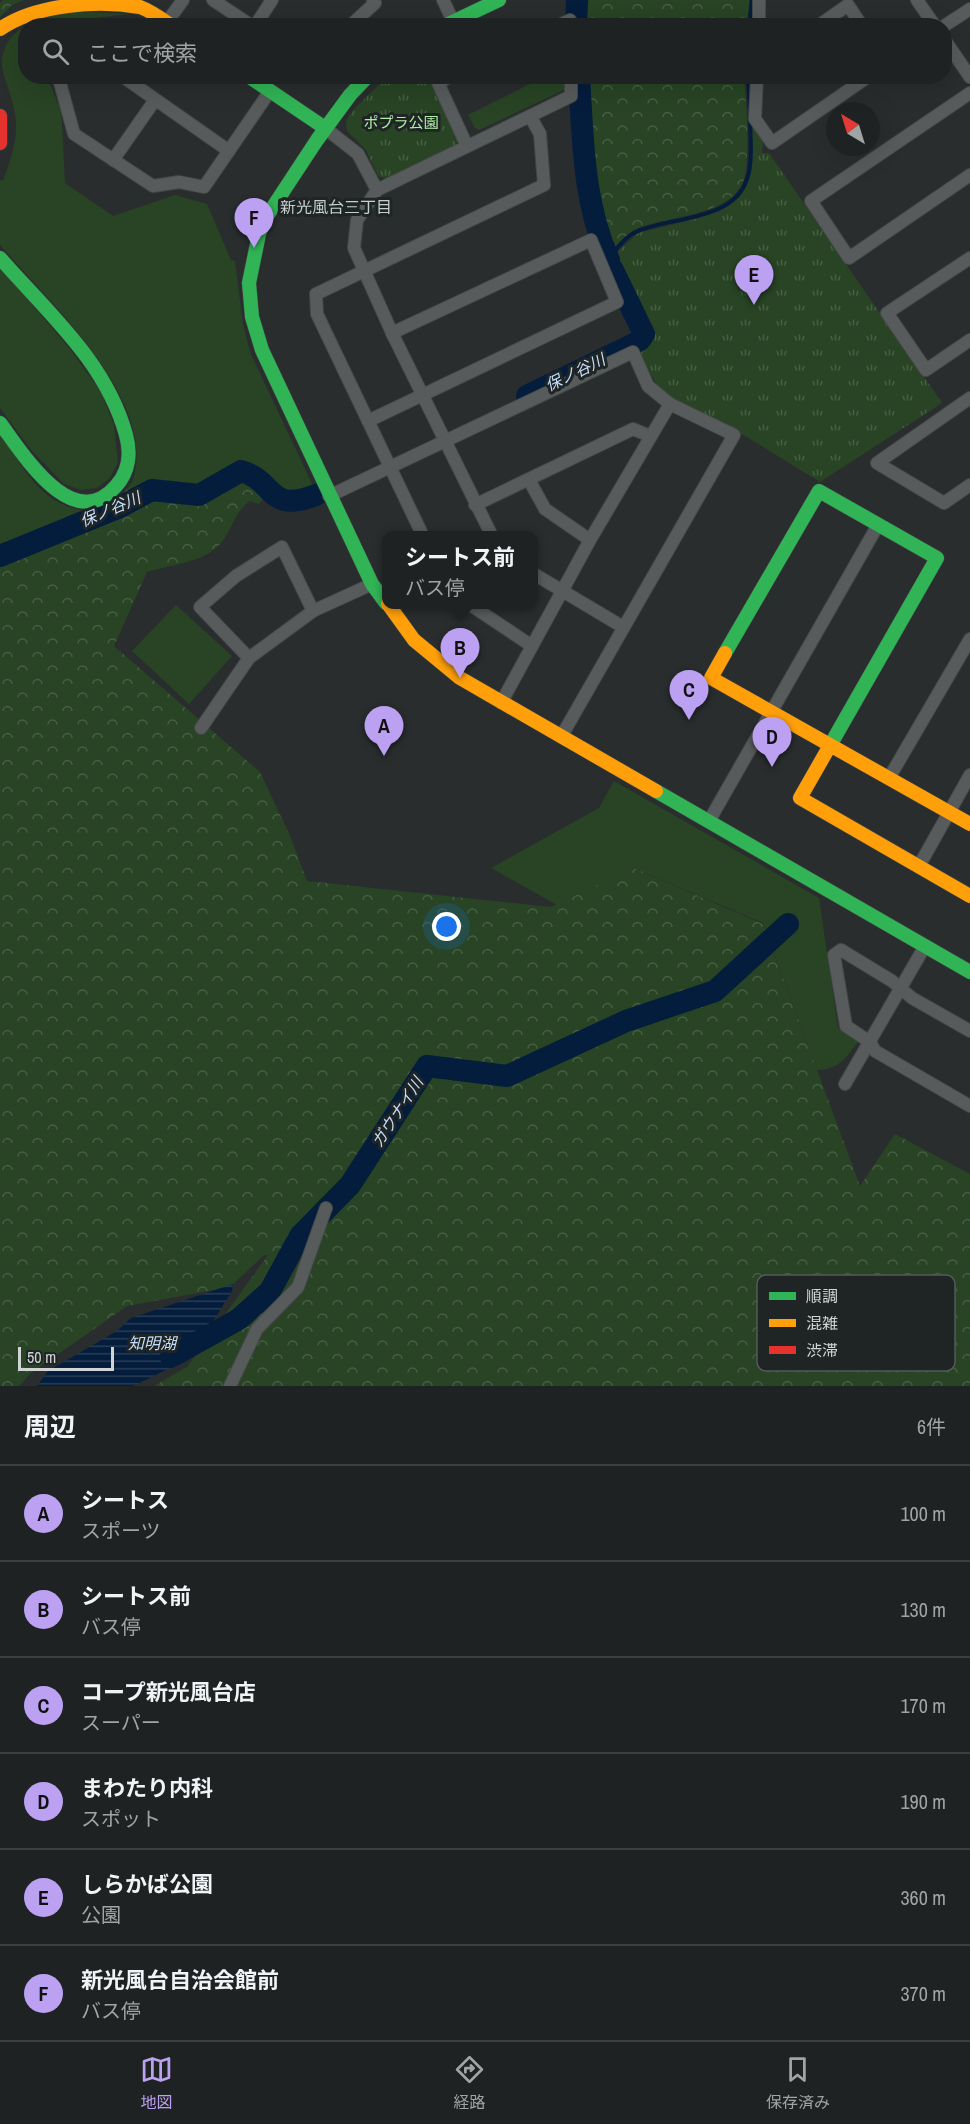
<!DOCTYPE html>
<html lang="ja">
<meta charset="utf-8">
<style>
:root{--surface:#1f2222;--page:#2c2f2f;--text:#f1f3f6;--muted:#a1a4a5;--line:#3c3f40;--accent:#bca0f2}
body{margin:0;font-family:"Archivo Narrow","Noto Sans JP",sans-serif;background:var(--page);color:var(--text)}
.compass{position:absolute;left:826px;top:102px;width:54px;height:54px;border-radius:50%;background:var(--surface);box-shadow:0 6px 24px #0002;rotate:322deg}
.scale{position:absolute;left:18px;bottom:15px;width:96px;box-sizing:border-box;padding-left:6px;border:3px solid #d0d4d4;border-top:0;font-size:16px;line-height:21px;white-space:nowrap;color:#d0d4d4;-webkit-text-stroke:4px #1f2525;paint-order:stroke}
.you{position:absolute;left:447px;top:927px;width:21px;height:21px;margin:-15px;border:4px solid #fff;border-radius:50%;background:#1a73e8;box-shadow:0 0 0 9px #1a73e833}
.badge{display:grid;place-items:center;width:39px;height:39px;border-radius:50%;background:var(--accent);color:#111;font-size:20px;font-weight:700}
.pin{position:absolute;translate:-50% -50px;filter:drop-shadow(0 2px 3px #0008)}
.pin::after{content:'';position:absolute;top:32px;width:21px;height:18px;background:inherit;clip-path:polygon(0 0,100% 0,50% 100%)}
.popup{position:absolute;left:382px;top:531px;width:156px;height:78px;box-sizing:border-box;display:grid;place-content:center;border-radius:12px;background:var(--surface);filter:drop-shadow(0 2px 4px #0005);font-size:20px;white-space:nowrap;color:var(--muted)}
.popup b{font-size:22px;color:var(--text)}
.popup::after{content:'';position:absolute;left:50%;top:100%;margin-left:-12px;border:12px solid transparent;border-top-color:var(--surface)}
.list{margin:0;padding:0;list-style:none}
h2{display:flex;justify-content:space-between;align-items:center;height:78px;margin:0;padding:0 24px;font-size:26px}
h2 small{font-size:20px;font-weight:400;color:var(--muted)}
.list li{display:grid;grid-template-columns:39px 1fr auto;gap:18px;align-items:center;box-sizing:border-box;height:96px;padding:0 24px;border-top:2px solid var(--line)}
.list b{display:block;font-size:22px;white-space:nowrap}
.list p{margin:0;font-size:20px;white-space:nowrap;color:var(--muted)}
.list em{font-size:20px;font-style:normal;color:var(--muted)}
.icon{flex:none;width:33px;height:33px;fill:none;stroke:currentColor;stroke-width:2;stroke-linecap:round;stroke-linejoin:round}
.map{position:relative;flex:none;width:970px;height:1386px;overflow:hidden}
.search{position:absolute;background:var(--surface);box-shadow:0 6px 24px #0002;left:18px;right:18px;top:18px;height:66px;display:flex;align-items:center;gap:15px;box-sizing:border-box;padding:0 21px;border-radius:24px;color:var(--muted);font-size:22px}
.sheet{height:654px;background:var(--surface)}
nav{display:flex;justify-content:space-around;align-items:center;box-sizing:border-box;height:84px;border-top:2px solid var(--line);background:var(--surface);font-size:16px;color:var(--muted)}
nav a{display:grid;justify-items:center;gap:3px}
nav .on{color:var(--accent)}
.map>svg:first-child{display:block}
.grass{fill:#284424}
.forest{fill:url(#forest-crowns)}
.park{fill:url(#park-tufts)}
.water{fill:url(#water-rules)}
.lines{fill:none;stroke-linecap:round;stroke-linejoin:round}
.stream{stroke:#041d3c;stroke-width:4}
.river{stroke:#041d3c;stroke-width:22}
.street-casing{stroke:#444848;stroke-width:14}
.fast-casing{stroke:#444848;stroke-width:15}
.slow-casing{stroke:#444848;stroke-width:15}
.jam-casing{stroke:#444848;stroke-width:15}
.street{stroke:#585b5b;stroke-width:12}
.fast{stroke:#30b455;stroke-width:14}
.slow{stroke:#ff9f0a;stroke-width:14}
.jam{stroke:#e5322d;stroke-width:14}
.labels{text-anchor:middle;stroke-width:6;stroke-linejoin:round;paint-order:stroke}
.park-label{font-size:15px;fill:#aef0a3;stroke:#1f2525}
.neighbourhood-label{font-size:16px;fill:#c6cece;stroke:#1f2525}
.water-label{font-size:16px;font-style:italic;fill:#c6defc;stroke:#1f2525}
.key{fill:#1f2525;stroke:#545a5a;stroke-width:1.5}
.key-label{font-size:16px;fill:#d0d4d4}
</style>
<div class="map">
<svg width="970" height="1386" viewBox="0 0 970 1386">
<defs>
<pattern id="forest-crowns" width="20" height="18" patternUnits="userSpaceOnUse" patternTransform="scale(1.5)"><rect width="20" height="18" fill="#284424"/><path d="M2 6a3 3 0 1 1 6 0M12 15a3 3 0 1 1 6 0" fill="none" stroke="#465e43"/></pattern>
<pattern id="park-tufts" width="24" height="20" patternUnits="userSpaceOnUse" patternTransform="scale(1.5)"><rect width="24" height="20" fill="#284424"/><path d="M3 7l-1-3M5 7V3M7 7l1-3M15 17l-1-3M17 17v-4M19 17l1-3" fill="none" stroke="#465e43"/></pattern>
<pattern id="water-rules" width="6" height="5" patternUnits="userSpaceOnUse" patternTransform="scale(1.5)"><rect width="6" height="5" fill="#041d3c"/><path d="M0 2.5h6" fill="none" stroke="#283d57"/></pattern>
</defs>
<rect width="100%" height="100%" fill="#292d2e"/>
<g class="grass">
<path d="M 71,11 L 129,14 L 77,20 L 63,25 L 26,26 L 26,76 L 47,77 L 60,108 L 62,123 L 65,183 L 113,216 L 175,195 L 207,204 L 231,260 L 235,261 L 243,324 L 250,352 L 314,488 C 270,507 281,485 253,470 L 180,500 L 167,497 L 155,499 L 132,482 C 161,403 47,300 0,245 L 0,180 L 3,181 C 10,162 17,142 16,122 C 15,104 6,85 2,67 C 0,28 41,16 71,11 Z"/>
<path d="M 544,77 L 566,77 L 566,89 L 479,130 L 475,128 L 468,115 Z"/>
<path d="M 0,267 L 70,349 L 101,392 L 114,425 L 118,462 L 110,478 L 97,488 L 81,490 L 64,484 L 32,451 L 0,408 Z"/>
<path d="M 0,435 C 24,467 39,503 82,510 L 4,547 L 0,551 Z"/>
<path d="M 176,605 L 232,656 L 189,704 L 132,651 Z"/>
<path d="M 614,781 L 819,898 L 838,1028 L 859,1040 C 847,1057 839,1070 817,1070 L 763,923 L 634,868 L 557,905 L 491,868 L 599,808 Z"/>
</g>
<g class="forest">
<path d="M 3,0 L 24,0 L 12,5 L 0,17 L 0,3 Z"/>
<path d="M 584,0 L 749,0 L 748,25 L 580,25 Z"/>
<path d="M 584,77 L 744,77 C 746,101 751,160 743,182 C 730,216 665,216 636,229 C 626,234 617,246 608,253 L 592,207 Z"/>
<path d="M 243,474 L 255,479 L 267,493 L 259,504 L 250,501 C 236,510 233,526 224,539 C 208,563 172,564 147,572 L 114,646 L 260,772 L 290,836 L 307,881 L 551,907 L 634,868 L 763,924 L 860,1186 L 895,1134 L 970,1174 L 970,1386 L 154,1386 L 187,1367 L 268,1255 L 264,1255 L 230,1287 L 127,1306 L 31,1373 L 19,1386 L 0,1386 L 0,551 L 4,547 L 82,510 L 98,509 L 109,505 L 122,495 L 132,482 L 155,499 L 167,497 L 180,500 Z"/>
</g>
<g class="park">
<path d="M 387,77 L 430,77 L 458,139 L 455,146 L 386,179 L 378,176 L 366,150 L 347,131 L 346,121 L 354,109 Z"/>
<path d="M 751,124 L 763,140 L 762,153 L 769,153 L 942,403 L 820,482 L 724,423 L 670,397 L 658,386 L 635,349 L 647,335 L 611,258 L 638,233 L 699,218 L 739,198 L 751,173 Z"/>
</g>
<path class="water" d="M 233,1284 L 232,1291 L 204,1336 L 172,1367 L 133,1386 L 37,1386 L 48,1371 L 117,1331 L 131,1318 Z"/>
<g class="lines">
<g class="stream">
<path d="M 749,26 L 752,0"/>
<path d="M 748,76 L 750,109"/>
<path d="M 608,259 C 617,249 625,236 638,231 C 672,216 736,222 748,176 C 753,158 750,135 750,116"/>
</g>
<g class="river">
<path d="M 576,26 L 577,0"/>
<path d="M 579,76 C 583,140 583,202 609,260"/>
<path d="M 613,270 L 644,334 L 640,340"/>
<path d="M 527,396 L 634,344"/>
<path d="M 0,556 L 120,507 L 152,490 L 199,495 L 241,471 C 276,481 267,514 316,495"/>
<path d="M 171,1357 L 239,1319 L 270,1291 L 300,1236 L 350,1185 L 427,1066 L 507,1076 L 626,1021 L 715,991 L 788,924"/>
</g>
<g class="street-casing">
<g id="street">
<path d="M 213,0 L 252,26"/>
<path d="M 443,0 L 453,21"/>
<path d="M 917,0 L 935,26"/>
<path d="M 164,26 L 183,0"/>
<path d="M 255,26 L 272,0"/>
<path d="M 350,26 L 375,3 L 373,0"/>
<path d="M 557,26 L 570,20 L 570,26"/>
<path d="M 759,26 L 759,0"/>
<path d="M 818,26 L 848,5 L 862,26"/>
<path d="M 944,26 L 970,9"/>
<path d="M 944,39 L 970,77"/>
<path d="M 61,76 L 59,79 L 74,134 L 153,186 L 179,182 L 204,187 L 270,91"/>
<path d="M 122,76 L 229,151"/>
<path d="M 451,76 L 438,83 L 467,146"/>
<path d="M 757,76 L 755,119 L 772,143 L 869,76"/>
<path d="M 970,93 L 811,201 L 849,258 L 970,175"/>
<path d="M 530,116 L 571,96 L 571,76"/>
<path d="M 325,128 L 358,154 L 377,190 L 530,116 L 540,134 L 544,185 L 316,294 L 317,314 L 423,536"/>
<path d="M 113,160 L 155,100"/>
<path d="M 377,190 L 357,220 L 354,248 L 392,333 L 492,536"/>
<path d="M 970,258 L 887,313 L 926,370 L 970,340"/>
<path d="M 970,398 L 877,463 L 944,503 L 970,485"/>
<path d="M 368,421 L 617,302 L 591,240 L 392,333"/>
<path d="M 529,480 L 545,509 L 590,540"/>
<path d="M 329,496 L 633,352 L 648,386 L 670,404"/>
<path d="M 475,505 L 633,429 L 650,436"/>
<path d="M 534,574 L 623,627"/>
<path d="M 469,604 L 532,646"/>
<path d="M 249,658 L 200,607 L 236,576 L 282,547 L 313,611"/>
<path d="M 501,703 L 590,540 L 670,404 L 734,435 L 561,737"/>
<path d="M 201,728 L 249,658 L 313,611 L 372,584"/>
<path d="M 889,778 L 970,639"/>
<path d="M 709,821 L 878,525"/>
<path d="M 919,866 L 970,775"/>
<path d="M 970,1031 L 912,998 L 892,981 L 841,950 L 834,955 L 846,1026 L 870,1042 L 875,1051 L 970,1106"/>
<path d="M 845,1084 L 925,946"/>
<path d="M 230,1386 L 257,1329 L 298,1287 L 326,1208"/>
</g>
</g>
<g class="fast-casing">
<g id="fast">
<path d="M 444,26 L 499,0"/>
<path d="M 248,76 L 325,128"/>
<path d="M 368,76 L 350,95 L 317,140 L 265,219 L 259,234 L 249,283 L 252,317 L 262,350 L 372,584 L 386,603"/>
<path d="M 0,258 C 48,313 106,362 126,435 C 131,453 129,472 116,486 C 73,536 23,454 0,423"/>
<path d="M 725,653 L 819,491 L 937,558 L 828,749"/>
<path d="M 656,791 L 970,972"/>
</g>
</g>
<g class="slow-casing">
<g id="slow">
<path d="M 0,29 C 36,4 97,0 140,7 C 151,11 162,19 172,26"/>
<path d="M 388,604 L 414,640 L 460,678 L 656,791"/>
<path d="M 725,653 L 711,678 L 970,824"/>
<path d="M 828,749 L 800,798 L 970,896"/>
</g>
</g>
<g class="jam-casing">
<path id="jam" d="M 0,116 L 0,143"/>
</g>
<use href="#street" class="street"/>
<use href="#fast" class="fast"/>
<use href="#slow" class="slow"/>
<use href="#jam" class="jam"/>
</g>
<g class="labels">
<g class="park-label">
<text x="401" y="128">ポプラ公園</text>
</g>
<g class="neighbourhood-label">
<text x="336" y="213">新光風台三丁目</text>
</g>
<g class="water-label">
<text transform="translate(575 372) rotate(-26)" y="6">保ノ谷川</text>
<text transform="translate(110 509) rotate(-23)" y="6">保ノ谷川</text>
<text transform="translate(397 1112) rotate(-57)" y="6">ガウナイ川</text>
<text x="152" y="1349">知明湖</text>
</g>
</g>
<rect x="757" y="1275" width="198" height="96" rx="9" class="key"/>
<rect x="769" y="1292" width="27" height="8" fill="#30b455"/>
<rect x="769" y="1319" width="27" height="8" fill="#ff9f0a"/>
<rect x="769" y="1346" width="27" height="8" fill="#e5322d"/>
<g class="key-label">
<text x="806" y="1302">順調</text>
<text x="806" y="1329">混雑</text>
<text x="806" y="1356">渋滞</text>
</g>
</svg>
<svg class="compass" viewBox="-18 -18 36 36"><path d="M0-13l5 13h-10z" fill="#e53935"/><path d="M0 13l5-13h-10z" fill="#a1a4a5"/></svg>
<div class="scale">50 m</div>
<div class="you"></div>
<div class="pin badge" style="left:384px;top:756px">A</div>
<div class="pin badge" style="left:460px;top:678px">B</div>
<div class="popup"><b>シートス前</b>バス停</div>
<div class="pin badge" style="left:689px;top:720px">C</div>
<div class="pin badge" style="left:772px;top:767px">D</div>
<div class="pin badge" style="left:754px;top:305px">E</div>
<div class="pin badge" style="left:254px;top:248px">F</div>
<div class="search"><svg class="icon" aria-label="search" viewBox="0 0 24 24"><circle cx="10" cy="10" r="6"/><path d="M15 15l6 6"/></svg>ここで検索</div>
</div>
<section class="sheet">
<h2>周辺<small>6件</small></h2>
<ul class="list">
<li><span class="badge">A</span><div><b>シートス</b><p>スポーツ</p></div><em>100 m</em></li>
<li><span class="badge">B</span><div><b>シートス前</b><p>バス停</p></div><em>130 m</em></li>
<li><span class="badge">C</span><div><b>コープ新光風台店</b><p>スーパー</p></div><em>170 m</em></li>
<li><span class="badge">D</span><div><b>まわたり内科</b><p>スポット</p></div><em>190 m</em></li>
<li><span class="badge">E</span><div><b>しらかば公園</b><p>公園</p></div><em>360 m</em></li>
<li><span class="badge">F</span><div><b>新光風台自治会館前</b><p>バス停</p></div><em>370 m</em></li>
</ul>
</section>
<nav>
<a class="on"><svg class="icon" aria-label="map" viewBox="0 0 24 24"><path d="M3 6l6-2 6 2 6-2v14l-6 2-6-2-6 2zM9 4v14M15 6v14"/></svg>地図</a>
<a><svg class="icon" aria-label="directions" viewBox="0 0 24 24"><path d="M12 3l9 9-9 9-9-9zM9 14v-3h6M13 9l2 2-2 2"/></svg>経路</a>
<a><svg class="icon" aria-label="saved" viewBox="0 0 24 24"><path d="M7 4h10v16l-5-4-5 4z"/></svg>保存済み</a>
</nav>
